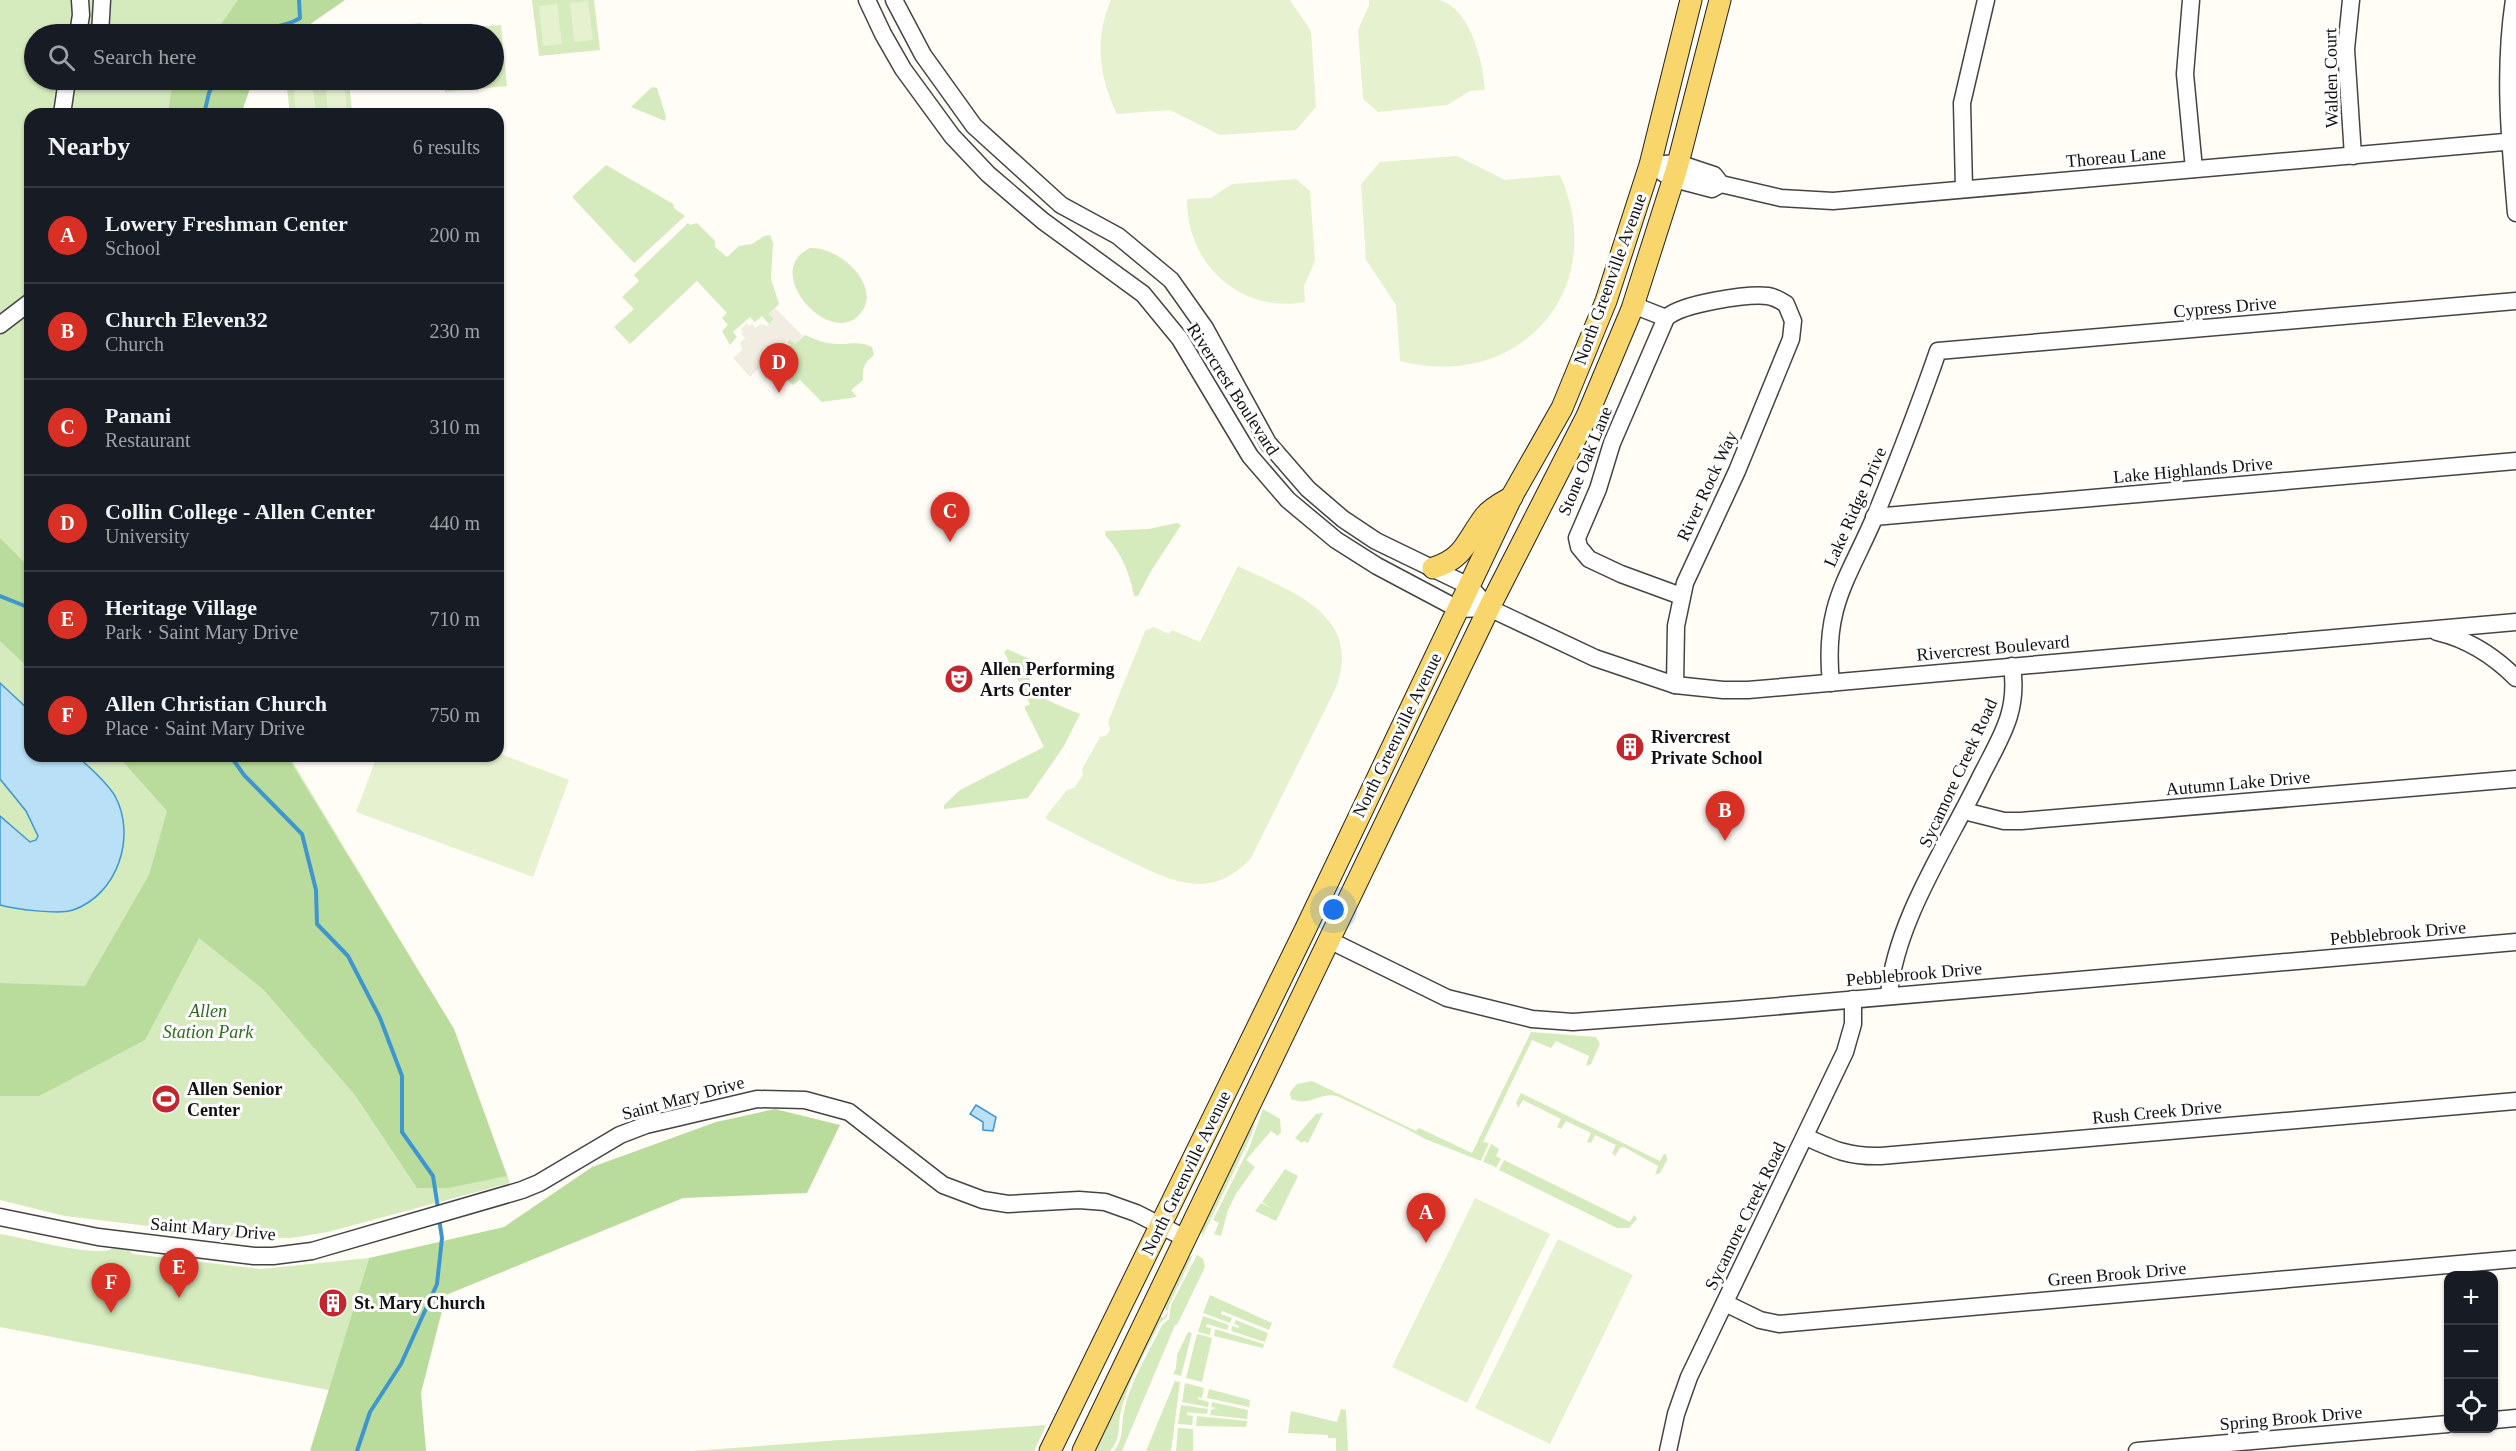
<!DOCTYPE html>
<meta charset="utf-8">
<style>
:root{--surface:#171b24;--page:#20242c;--text:#f1f3f6;--muted:#9ea1a6;--line:#363941;--accent:#d93025}
body{margin:0;font-family:Georgia,serif;background:var(--page);color:var(--text)}
.controls{position:absolute;right:18px;bottom:18px;display:grid;overflow:hidden;border-radius:12px;box-shadow:0 2px 4px #0004}
.controls button{width:54px;height:54px;display:grid;place-items:center;padding:0;border:0;border-bottom:2px solid var(--line);background:var(--surface);color:var(--text);font:30px sans-serif}
.you{position:absolute;left:1334px;top:910px;width:21px;height:21px;margin:-15px;border:4px solid #fff;border-radius:50%;background:#1a73e8;box-shadow:0 0 0 9px #1a73e833}
.badge{display:grid;place-items:center;width:39px;height:39px;border-radius:50%;background:var(--accent);color:#fff;font-size:20px;font-weight:700}
.pin{position:absolute;translate:-50% -50px;filter:drop-shadow(0 2px 3px #0008)}
.pin::after{content:'';position:absolute;top:32px;width:21px;height:18px;background:inherit;clip-path:polygon(0 0,100% 0,50% 100%)}
.list{margin:0;padding:0;list-style:none}
h2{display:flex;justify-content:space-between;align-items:center;height:78px;margin:0;padding:0 24px;font-size:26px}
h2 small{font-size:20px;font-weight:400;color:var(--muted)}
.list li{display:grid;grid-template-columns:39px 1fr auto;gap:18px;align-items:center;box-sizing:border-box;height:96px;padding:0 24px;border-top:2px solid var(--line)}
.list b{display:block;font-size:22px;white-space:nowrap}
.list p{margin:0;font-size:20px;white-space:nowrap;color:var(--muted)}
.list em{font-size:20px;font-style:normal;color:var(--muted)}
.icon{flex:none;width:33px;height:33px;fill:none;stroke:currentColor;stroke-width:2;stroke-linecap:round;stroke-linejoin:round}
.map{position:relative;flex:none;width:2516px;height:1451px;overflow:hidden}
.search{position:absolute;background:var(--surface);box-shadow:0 2px 4px #0004;left:24px;top:24px;width:480px;height:66px;display:flex;align-items:center;gap:15px;box-sizing:border-box;padding:0 21px;border-radius:33px;color:var(--muted);font-size:22px}
.panel{position:absolute;background:var(--surface);box-shadow:0 2px 4px #0004;left:24px;top:108px;width:480px;height:654px;border-radius:18px}
.map>svg:first-child{display:block}
.green{fill:#d5ebbd}
.forest{fill:#b9dc9c}
.pitch{fill:#e6f2cf}
.plaza{fill:#f1ede2}
.water{fill:#b9e0f7;stroke:#3f96cf;stroke-width:1.5}
.lines{fill:none;stroke-linecap:round;stroke-linejoin:round}
.stream{stroke:#3f96cf;stroke-width:4}
.minor-casing{stroke:#444;stroke-width:19}
.major-casing{stroke:#222;stroke-width:23}
.minor{stroke:#fff;stroke-width:16}
.major{stroke:#f9d66b;stroke-width:21}
.labels{text-anchor:middle;stroke-width:6;stroke-linejoin:round;paint-order:stroke}
.street-label{font-size:18px;fill:#111;stroke:#fff}
.poi-label{font-size:18px;font-weight:bold;fill:#111;stroke:#fff;text-anchor:start}
.park-label{font-size:18px;font-style:italic;fill:#2f6b1f;stroke:#fff}
</style>
<div class="map">
<svg width="2516" height="1451" viewBox="0 0 2516 1451">
<rect width="100%" height="100%" fill="#fffdf5"/>
<g class="green">
<path d="M 0,0 L 289,0 L 253,34 L 34,34 L 34,80 L 238,80 L 227,114 L 30,114 L 30,756 L 289,756 L 454,1029 L 510,1183 L 328,1232 L 291,1238 L 240,1237 L 65,1216 L 0,1200 Z"/>
<path d="M 532,0 L 594,0 L 600,50 L 539,56 Z"/>
<path d="M 422,23 L 423,34 L 361,34 L 361,29 Z"/>
<path d="M 501,25 L 507,86 L 445,92 L 444,80 L 494,80 L 494,34 L 440,34 L 440,30 Z"/>
<path d="M 286,80 L 349,80 L 352,114 L 290,114 Z"/>
<path d="M 366,80 L 428,80 L 428,85 L 366,90 Z"/>
<path d="M 652,87 L 657,88 L 666,117 L 665,121 L 631,107 Z"/>
<path d="M 606,165 L 673,204 L 674,208 L 685,216 L 634,263 L 572,197 Z"/>
<path d="M 688,223 L 690,225 L 697,223 L 715,241 L 715,247 L 727,257 L 739,246 L 752,244 L 764,236 L 770,235 L 773,243 L 771,279 L 779,304 L 769,314 L 774,319 L 769,324 L 762,316 L 755,322 L 750,317 L 733,332 L 737,337 L 730,345 L 722,331 L 728,325 L 722,318 L 727,313 L 697,281 L 630,344 L 614,327 L 634,309 L 622,297 L 639,281 L 634,275 Z"/>
<path d="M 810,248 C 840,246 886,289 858,316 C 828,346 761,271 810,248 Z"/>
<path d="M 805,335 C 816,340 827,344 838,344 C 851,344 861,341 872,347 L 874,355 C 864,363 862,368 863,380 L 851,390 L 857,397 L 822,402 L 800,380 L 793,385 L 788,380 L 782,384 L 776,378 L 792,362 L 786,355 L 793,349 L 787,342 L 790,339 L 795,344 Z"/>
<path d="M 1177,523 L 1181,525 L 1151,571 L 1138,596 L 1134,596 C 1130,573 1121,552 1105,535 L 1106,531 L 1148,529 Z"/>
<path d="M 1007,649 L 1032,660 C 1019,696 1054,702 1080,714 L 1064,746 L 1028,798 L 944,809 L 944,805 L 960,790 L 1044,747 L 1024,707 L 1030,704 L 1004,652 Z"/>
<path d="M 1531,1032 L 1596,1037 L 1600,1044 L 1591,1064 L 1586,1066 L 1589,1056 L 1556,1041 L 1551,1048 L 1532,1040 L 1483,1142 L 1489,1143 L 1481,1161 L 1425,1139 L 1405,1128 L 1337,1096 C 1318,1092 1311,1107 1291,1099 L 1290,1092 L 1297,1084 L 1312,1081 L 1416,1131 L 1419,1128 L 1472,1153 Z"/>
<path d="M 1521,1093 L 1660,1161 L 1664,1154 L 1666,1154 L 1667,1160 L 1660,1173 L 1655,1175 L 1658,1166 L 1624,1147 L 1620,1148 L 1615,1156 L 1612,1153 L 1616,1145 L 1595,1135 L 1591,1143 L 1587,1142 L 1591,1133 L 1566,1121 L 1561,1129 L 1557,1127 L 1561,1119 L 1523,1100 L 1518,1108 L 1516,1103 Z"/>
<path d="M 1263,1109 L 1280,1119 L 1281,1132 L 1278,1136 L 1271,1131 L 1246,1160 L 1255,1167 L 1236,1194 L 1228,1210 L 1221,1236 L 1214,1234 L 1219,1223 L 1213,1220 L 1249,1148 Z"/>
<path d="M 1323,1113 L 1308,1143 L 1304,1141 L 1302,1143 L 1295,1138 L 1316,1114 Z"/>
<path d="M 1256,1116 L 1252,1134 L 1202,1237 L 1202,1228 Z"/>
<path d="M 1491,1144 L 1499,1149 L 1496,1156 L 1501,1159 L 1496,1168 L 1494,1166 L 1483,1162 Z"/>
<path d="M 1504,1160 L 1630,1222 L 1634,1215 L 1637,1219 L 1629,1228 L 1617,1228 L 1499,1170 Z"/>
<path d="M 1285,1169 L 1298,1176 L 1276,1221 L 1255,1211 L 1261,1203 L 1271,1208 L 1262,1202 Z"/>
<path d="M 0,1234 C 29,1239 74,1252 103,1251 C 114,1250 121,1242 133,1254 L 261,1269 L 369,1258 L 329,1390 L 0,1327 Z"/>
<path d="M 1193,1255 L 1169,1305 L 1167,1317 L 1160,1323 C 1146,1351 1128,1381 1121,1411 C 1117,1428 1122,1437 1110,1451 L 1092,1451 L 1100,1436 L 1103,1434 L 1159,1316 L 1164,1318 L 1168,1311 L 1163,1308 L 1180,1273 L 1184,1271 L 1181,1270 L 1187,1259 Z"/>
<path d="M 1197,1255 L 1203,1259 L 1205,1267 L 1177,1325 L 1175,1325 L 1122,1451 L 1114,1451 C 1124,1439 1121,1426 1124,1411 C 1130,1381 1149,1353 1162,1325 L 1169,1319 L 1171,1305 Z"/>
<path d="M 1210,1295 L 1272,1323 L 1269,1330 L 1222,1311 L 1221,1314 L 1232,1318 L 1230,1323 L 1203,1313 Z"/>
<path d="M 1203,1316 L 1229,1325 L 1227,1330 L 1207,1324 L 1206,1327 L 1211,1328 L 1210,1335 L 1198,1332 Z"/>
<path d="M 1236,1320 L 1268,1333 L 1265,1342 L 1231,1331 L 1232,1326 L 1239,1328 L 1239,1326 L 1234,1324 Z"/>
<path d="M 1215,1329 L 1264,1344 L 1263,1348 L 1214,1336 Z"/>
<path d="M 1188,1332 L 1192,1333 L 1181,1376 L 1173,1374 L 1176,1368 L 1177,1355 Z"/>
<path d="M 1197,1334 L 1212,1338 L 1202,1382 L 1186,1378 Z"/>
<path d="M 1175,1381 L 1180,1382 L 1171,1451 L 1146,1451 Z"/>
<path d="M 1185,1383 L 1204,1388 L 1202,1398 L 1198,1397 L 1198,1399 L 1209,1402 L 1208,1407 L 1182,1402 Z"/>
<path d="M 1209,1389 L 1250,1400 L 1249,1407 L 1207,1398 Z"/>
<path d="M 1212,1402 L 1248,1410 L 1247,1419 L 1210,1415 L 1211,1410 L 1216,1408 L 1211,1407 Z"/>
<path d="M 1181,1405 L 1208,1409 L 1207,1414 L 1187,1412 L 1187,1415 L 1193,1416 L 1192,1425 L 1178,1424 Z"/>
<path d="M 1341,1409 L 1346,1410 L 1348,1451 L 1336,1451 L 1336,1438 L 1328,1438 L 1328,1435 L 1288,1433 L 1291,1411 L 1337,1422 Z"/>
<path d="M 1197,1416 L 1247,1421 L 1246,1427 L 1196,1426 Z"/>
<path d="M 1046,1425 L 1034,1451 L 692,1451 Z"/>
<path d="M 1178,1428 L 1193,1429 L 1193,1451 L 1176,1451 Z"/>
</g>
<g class="forest">
<path d="M 238,0 L 345,0 L 296,34 L 214,34 Z"/>
<path d="M 181,80 L 253,80 L 241,114 L 168,114 L 171,92 Z"/>
<path d="M 0,538 L 30,568 L 30,669 L 0,641 Z"/>
<path d="M 118,756 L 287,756 L 454,1029 L 507,1176 L 448,1188 L 417,1188 L 355,1095 L 263,989 L 199,938 L 145,1040 L 39,1096 L 0,1096 L 0,983 L 85,986 L 149,875 L 167,811 Z"/>
<path d="M 775,1109 L 840,1125 L 807,1193 L 683,1198 L 446,1295 L 421,1393 L 426,1451 L 310,1451 L 369,1258 L 504,1227 L 592,1167 L 716,1122 Z"/>
</g>
<g class="pitch">
<path d="M 1111,0 L 1290,0 L 1311,31 L 1316,107 L 1296,130 L 1220,135 L 1170,110 L 1117,114 C 1099,78 1094,38 1111,0 Z"/>
<path d="M 1369,0 C 1388,0 1421,0 1439,0 C 1470,7 1484,64 1485,90 L 1470,91 L 1447,105 L 1378,112 L 1363,99 L 1358,30 L 1369,5 Z"/>
<path d="M 588,1 L 593,40 L 574,42 L 570,3 Z"/>
<path d="M 557,4 L 562,44 L 543,46 L 539,6 Z"/>
<path d="M 293,80 L 312,80 L 316,114 L 296,114 Z"/>
<path d="M 325,80 L 344,80 L 347,111 L 328,113 Z"/>
<path d="M 1457,156 L 1505,180 L 1560,175 C 1611,289 1520,392 1400,361 L 1396,305 L 1366,260 L 1361,184 L 1380,162 Z"/>
<path d="M 1296,179 L 1310,191 L 1315,261 L 1304,286 L 1305,302 C 1240,314 1186,263 1187,199 L 1211,198 L 1232,184 Z"/>
<path d="M 1238,566 C 1291,592 1365,614 1335,690 L 1251,858 C 1210,903 1170,880 1125,859 C 1099,846 1072,833 1046,819 L 1046,816 L 1067,790 L 1074,788 L 1083,775 L 1082,769 L 1100,737 L 1107,735 L 1110,730 L 1108,722 L 1145,631 L 1154,627 L 1169,634 L 1172,630 L 1200,642 Z"/>
<path d="M 498,753 L 569,780 L 533,877 L 356,812 L 377,756 L 498,756 Z"/>
<path d="M 1475,1198 L 1550,1234 L 1467,1403 L 1392,1367 Z"/>
<path d="M 1558,1239 L 1633,1275 L 1550,1444 L 1475,1408 Z"/>
</g>
<path class="plaza" d="M 775,308 L 803,336 L 795,344 L 790,339 L 784,345 L 787,349 L 781,355 L 786,360 L 777,369 L 772,364 L 765,370 L 761,366 L 750,377 L 733,358 L 742,350 L 740,343 L 745,338 L 741,334 L 743,332 L 741,329 L 747,323 L 749,326 L 752,324 L 756,328 L 760,324 L 767,326 L 774,319 L 768,314 Z"/>
<g class="water">
<path d="M 0,683 L 30,711 L 30,756 L 77,756 C 90,768 106,781 115,796 C 137,837 117,895 73,910 C 59,915 14,909 0,905 L 0,816 L 30,842 L 36,840 L 38,836 L 26,811 L 0,779 Z"/>
<path d="M 976,1105 L 996,1117 L 993,1131 L 983,1130 L 983,1122 L 970,1114 Z"/>
</g>
<g class="lines">
<g class="stream">
<path d="M 257,34 C 275,23 283,29 300,18 L 299,0"/>
<path d="M 204,114 L 209,93 L 215,80"/>
<path d="M 0,596 L 30,608"/>
<path d="M 225,756 L 232,758 L 244,775 L 302,834 L 316,890 L 317,924 L 348,956 L 380,1018 L 402,1076 L 402,1132 L 433,1176 L 438,1208"/>
<path d="M 357,1451 L 370,1412 L 401,1364 L 437,1284 L 442,1238 L 439,1219"/>
</g>
<g class="minor-casing">
<g id="minor">
<path d="M 867,0 L 883,34 L 903,69 L 952,136 L 988,174 L 1043,221 L 1143,294 L 1180,339 L 1250,456 L 1288,500 L 1336,540 L 1377,566 L 1458,609 L 1489,608"/>
<path d="M 894,0 L 923,55 L 974,126 L 1061,205 L 1118,236 L 1171,280 L 1205,328 L 1268,443 L 1308,489 L 1343,519 L 1376,541 L 1469,586 L 1489,608 L 1595,658 L 1675,685 L 1723,690 L 1748,690 L 2516,622"/>
<path d="M 2191,0 L 2185,74 L 2194,169"/>
<path d="M 2351,0 L 2346,49 L 2353,156"/>
<path d="M 2514,0 C 2503,71 2510,142 2516,213"/>
<path d="M 78,34 L 81,15 L 80,0"/>
<path d="M 100,34 L 102,0"/>
<path d="M 62,114 L 67,80"/>
<path d="M 1650,165 L 1678,163 L 1714,175 L 1721,184 L 1781,198 L 1833,201 L 2516,141"/>
<path d="M 1663,173 L 1674,179 L 1712,189 L 1721,184"/>
<path d="M 1964,189 L 1962,103 L 1986,0"/>
<path d="M 1633,305 L 1666,318 C 1682,303 1747,294 1768,296 C 1775,297 1780,300 1786,304 L 1793,321 L 1791,339 L 1737,471 L 1685,583 L 1676,626 L 1675,685"/>
<path d="M 1666,318 L 1612,443 L 1598,489 L 1577,538 L 1579,547 L 1589,559 L 1621,574 L 1681,596"/>
<path d="M 0,325 L 30,302"/>
<path d="M 1874,517 L 2516,461"/>
<path d="M 2437,632 C 2467,639 2494,656 2516,678"/>
<path d="M 1831,683 C 1823,605 1848,580 1876,514 C 1898,460 1919,406 1938,351 L 2516,301"/>
<path d="M 1964,811 L 2004,821 L 2021,821 L 2516,779"/>
<path d="M 1331,941 L 1447,998 L 1532,1019 L 1573,1022 L 1733,1010 L 2516,942"/>
<path d="M 1889,995 C 1895,922 1948,844 1980,778 C 2000,738 2019,713 2012,666"/>
<path d="M 1806,1137 C 1834,1150 1850,1157 1881,1156 L 2516,1101"/>
<path d="M 0,1217 L 98,1237 L 254,1256 L 273,1256 L 312,1251 L 522,1190 L 539,1183 L 620,1135 L 646,1125 L 757,1099 L 805,1100 L 849,1112 L 943,1185 L 983,1200 L 1008,1204 L 1079,1200 L 1105,1202 L 1136,1213 L 1185,1238"/>
<path d="M 1725,1303 L 1760,1320 L 1779,1324 L 2516,1259"/>
<path d="M 2494,1420 L 2516,1418"/>
<path d="M 1668,1451 L 1676,1414 L 1689,1377 L 1845,1052 L 1853,1024 L 1853,999"/>
<path d="M 2137,1451 L 2448,1424"/>
</g>
</g>
<g class="major-casing">
<g id="major">
<path d="M 1433,568 C 1465,559 1467,539 1485,516 C 1491,508 1503,502 1512,497"/>
<path d="M 1050,1451 L 1306,928 L 1512,496 L 1562,408 L 1606,301 L 1650,165 L 1691,0"/>
<path d="M 1083,1451 L 1489,608 L 1587,416 L 1632,309 L 1676,171 L 1720,0"/>
</g>
</g>
<use href="#minor" class="minor"/>
<use href="#major" class="major"/>
</g>
<defs>
<g id="theatre-disc" transform="scale(1.5)"><circle r="9.5" fill="#c4262e" stroke="#fff"/><path d="M-5-5.5Q0-4 5-5.5V0Q5 5 0 6Q-5 5-5 0ZM-3.3-2.5H-1v1.5H-3.3ZM1-2.5H3.3v1.5H1ZM-2.8 1Q0 5.5 2.8 1Z" fill="#fff"/></g>
<g id="building-disc" transform="scale(1.5)"><circle r="9.5" fill="#c4262e" stroke="#fff"/><path d="M-4-6H4V6H1V3H-1V6H-4ZM-2.5-4.3h1.7v1.8h-1.7ZM.8-4.3h1.7v1.8H.8ZM-2.5-1h1.7V.8h-1.7ZM.8-1h1.7V.8H.8Z" fill="#fff"/></g>
<g id="stadium-disc" transform="scale(1.5)"><circle r="9.5" fill="#c4262e" stroke="#fff"/><path d="M0-5a6.5 5 0 1 0 0 10a6.5 5 0 1 0 0-10ZM-3.5-1.8h7v3.6h-7Z" fill="#fff"/></g>
</defs>
<g fill-rule="evenodd">
<use href="#theatre-disc" x="959" y="679"/>
<use href="#building-disc" x="1630" y="747"/>
<use href="#stadium-disc" x="166" y="1099"/>
<use href="#building-disc" x="333" y="1303"/>
</g>
<g class="labels">
<g class="street-label">
<text transform="translate(2331 78) rotate(-91)" y="6">Walden Court</text>
<text transform="translate(2116 157) rotate(-5)" y="6">Thoreau Lane</text>
<text transform="translate(1610 279) rotate(-70)" y="6">North Greenville Avenue</text>
<text transform="translate(2225 307) rotate(-5)" y="6">Cypress Drive</text>
<text transform="translate(1233 389) rotate(57)" y="6">Rivercrest Boulevard</text>
<text transform="translate(1585 461) rotate(-68)" y="6">Stone Oak Lane</text>
<text transform="translate(2193 470) rotate(-5)" y="6">Lake Highlands Drive</text>
<text transform="translate(1707 486) rotate(-65)" y="6">River Rock Way</text>
<text transform="translate(1855 507) rotate(-66)" y="6">Lake Ridge Drive</text>
<text transform="translate(1993 648) rotate(-5)" y="6">Rivercrest Boulevard</text>
<text transform="translate(1397 735) rotate(-64)" y="6">North Greenville Avenue</text>
<text transform="translate(1958 773) rotate(-65)" y="6">Sycamore Creek Road</text>
<text transform="translate(2238 783) rotate(-5)" y="6">Autumn Lake Drive</text>
<text transform="translate(2398 933) rotate(-5)" y="6">Pebblebrook Drive</text>
<text transform="translate(1914 974) rotate(-5)" y="6">Pebblebrook Drive</text>
<text transform="translate(683 1098) rotate(-15)" y="6">Saint Mary Drive</text>
<text transform="translate(2157 1112) rotate(-5)" y="6">Rush Creek Drive</text>
<text transform="translate(1186 1173) rotate(-64)" y="6">North Greenville Avenue</text>
<text transform="translate(1745 1216) rotate(-64)" y="6">Sycamore Creek Road</text>
<text transform="translate(213 1229) rotate(5)" y="6">Saint Mary Drive</text>
<text transform="translate(2117 1274) rotate(-5)" y="6">Green Brook Drive</text>
<text transform="translate(2291 1418) rotate(-5)" y="6">Spring Brook Drive</text>
</g>
<g class="poi-label">
<text x="980" y="675">Allen Performing<tspan x="980" dy="21">Arts Center</tspan></text>
<text x="1651" y="743">Rivercrest<tspan x="1651" dy="21">Private School</tspan></text>
<text x="187" y="1095">Allen Senior<tspan x="187" dy="21">Center</tspan></text>
<text x="354" y="1309">St. Mary Church</text>
</g>
<g class="park-label">
<text x="208" y="1017">Allen<tspan x="208" dy="21">Station Park</tspan></text>
</g>
</g>
</svg>
<div class="controls">
<button>+</button>
<button>−</button>
<button><svg class="icon" aria-label="locate" viewBox="0 0 24 24"><circle cx="12" cy="12" r="6"/><path d="M12 2v4M12 18v4M2 12h4M18 12h4"/></svg></button>
</div>
<div class="you"></div>
<div class="pin badge" style="left:1426px;top:1243px">A</div>
<div class="pin badge" style="left:1725px;top:841px">B</div>
<div class="pin badge" style="left:950px;top:542px">C</div>
<div class="pin badge" style="left:779px;top:393px">D</div>
<div class="pin badge" style="left:179px;top:1298px">E</div>
<div class="pin badge" style="left:111px;top:1313px">F</div>
<div class="search"><svg class="icon" aria-label="search" viewBox="0 0 24 24"><circle cx="10" cy="10" r="6"/><path d="M15 15l6 6"/></svg>Search here</div>
<section class="panel">
<h2>Nearby<small>6 results</small></h2>
<ul class="list">
<li><span class="badge">A</span><div><b>Lowery Freshman Center</b><p>School</p></div><em>200 m</em></li>
<li><span class="badge">B</span><div><b>Church Eleven32</b><p>Church</p></div><em>230 m</em></li>
<li><span class="badge">C</span><div><b>Panani</b><p>Restaurant</p></div><em>310 m</em></li>
<li><span class="badge">D</span><div><b>Collin College - Allen Center</b><p>University</p></div><em>440 m</em></li>
<li><span class="badge">E</span><div><b>Heritage Village</b><p>Park · Saint Mary Drive</p></div><em>710 m</em></li>
<li><span class="badge">F</span><div><b>Allen Christian Church</b><p>Place · Saint Mary Drive</p></div><em>750 m</em></li>
</ul>
</section>
</div>
